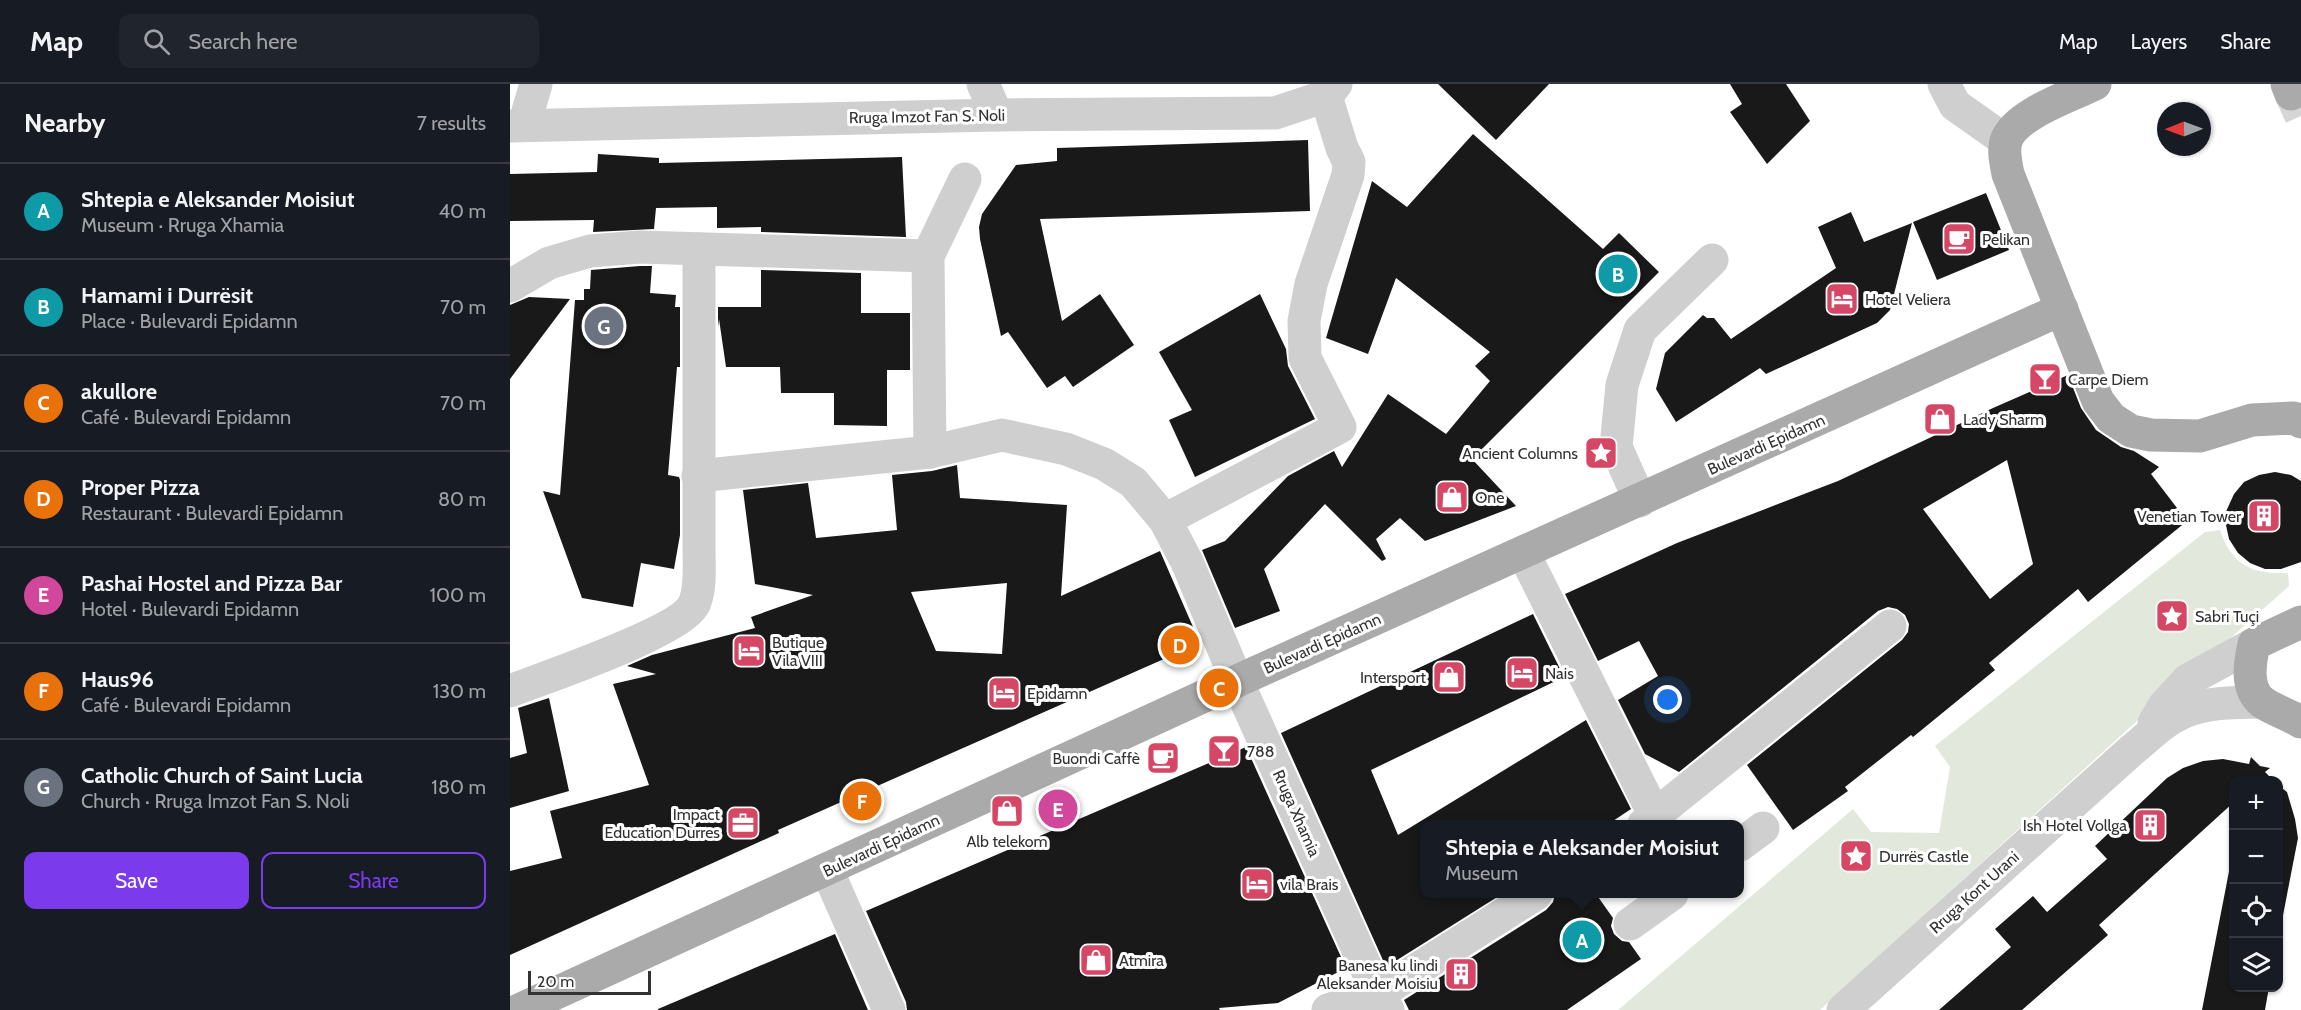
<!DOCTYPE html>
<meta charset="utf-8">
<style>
:root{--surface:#171b24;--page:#20242c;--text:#f1f3f6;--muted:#9ea1a6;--line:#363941;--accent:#7c3aed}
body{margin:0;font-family:Cabin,sans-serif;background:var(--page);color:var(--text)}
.controls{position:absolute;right:18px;bottom:18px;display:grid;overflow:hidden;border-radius:12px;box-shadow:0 2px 4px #0004}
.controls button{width:54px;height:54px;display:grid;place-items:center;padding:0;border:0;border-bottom:2px solid var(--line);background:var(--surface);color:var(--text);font:30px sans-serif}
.compass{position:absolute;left:1647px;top:18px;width:54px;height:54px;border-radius:50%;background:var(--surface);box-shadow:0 2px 4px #0004;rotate:269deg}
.scale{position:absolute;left:18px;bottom:15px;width:123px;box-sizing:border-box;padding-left:6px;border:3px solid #323232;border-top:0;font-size:16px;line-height:21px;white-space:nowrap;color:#323232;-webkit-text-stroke:4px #fff;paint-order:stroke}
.you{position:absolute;left:1158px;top:616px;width:21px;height:21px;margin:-15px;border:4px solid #fff;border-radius:50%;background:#1a73e8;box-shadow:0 0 0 9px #1a73e833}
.badge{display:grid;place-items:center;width:39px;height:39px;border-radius:50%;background:var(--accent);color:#fff;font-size:20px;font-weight:700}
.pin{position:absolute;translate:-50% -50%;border:3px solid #fff;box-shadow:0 2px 6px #0006}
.popup{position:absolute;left:910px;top:736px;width:324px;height:78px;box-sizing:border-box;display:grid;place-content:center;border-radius:12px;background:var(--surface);filter:drop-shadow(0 2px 4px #0005);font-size:20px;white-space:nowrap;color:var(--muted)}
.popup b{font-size:22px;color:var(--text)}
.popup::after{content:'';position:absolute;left:50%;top:100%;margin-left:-12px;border:12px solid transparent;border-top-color:var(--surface)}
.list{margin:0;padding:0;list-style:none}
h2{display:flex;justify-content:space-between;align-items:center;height:78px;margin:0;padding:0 24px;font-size:26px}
h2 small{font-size:20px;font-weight:400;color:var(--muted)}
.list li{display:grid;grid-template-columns:39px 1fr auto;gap:18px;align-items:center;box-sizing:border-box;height:96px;padding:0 24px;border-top:2px solid var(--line)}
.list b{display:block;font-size:22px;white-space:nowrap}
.list p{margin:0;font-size:20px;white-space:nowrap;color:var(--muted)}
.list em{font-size:20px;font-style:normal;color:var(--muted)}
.actions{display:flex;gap:12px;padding:18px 24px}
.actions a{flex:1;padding:14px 0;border:2px solid var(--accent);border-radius:12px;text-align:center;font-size:21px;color:var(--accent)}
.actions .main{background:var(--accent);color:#fff}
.icon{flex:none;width:33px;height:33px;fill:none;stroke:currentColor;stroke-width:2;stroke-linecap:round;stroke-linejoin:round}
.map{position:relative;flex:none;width:1791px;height:926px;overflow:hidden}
header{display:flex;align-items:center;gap:36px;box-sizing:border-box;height:84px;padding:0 30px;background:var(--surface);border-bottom:2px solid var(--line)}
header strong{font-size:28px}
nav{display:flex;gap:33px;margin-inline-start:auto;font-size:21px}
.search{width:420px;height:54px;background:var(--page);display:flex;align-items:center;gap:15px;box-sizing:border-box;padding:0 21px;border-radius:12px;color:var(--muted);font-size:22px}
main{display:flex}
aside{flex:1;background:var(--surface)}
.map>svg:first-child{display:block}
.green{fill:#e3e8dc}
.building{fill:#191919;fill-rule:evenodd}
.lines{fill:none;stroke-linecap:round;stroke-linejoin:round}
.major-tunnel{stroke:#d6d6d6;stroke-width:33;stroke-dasharray:33 16;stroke-linecap:butt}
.minor{stroke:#cfcfcf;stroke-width:33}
.major{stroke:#aaa;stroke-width:33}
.labels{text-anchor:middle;stroke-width:6;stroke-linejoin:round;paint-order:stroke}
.street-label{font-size:16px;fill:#323232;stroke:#fff}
.poi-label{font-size:16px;fill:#323232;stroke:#fff;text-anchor:start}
</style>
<header>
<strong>Map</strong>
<div class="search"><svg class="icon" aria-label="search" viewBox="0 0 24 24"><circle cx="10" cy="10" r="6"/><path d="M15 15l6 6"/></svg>Search here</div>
<nav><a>Map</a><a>Layers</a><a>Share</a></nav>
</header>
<main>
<aside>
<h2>Nearby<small>7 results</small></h2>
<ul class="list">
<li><span class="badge" style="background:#0f9aa8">A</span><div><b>Shtepia e Aleksander Moisiut</b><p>Museum · Rruga Xhamia</p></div><em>40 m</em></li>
<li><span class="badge" style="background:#0f9aa8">B</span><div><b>Hamami i Durrësit</b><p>Place · Bulevardi Epidamn</p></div><em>70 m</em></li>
<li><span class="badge" style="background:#e8710a">C</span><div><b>akullore</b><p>Café · Bulevardi Epidamn</p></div><em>70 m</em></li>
<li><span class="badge" style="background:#e8710a">D</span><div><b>Proper Pizza</b><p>Restaurant · Bulevardi Epidamn</p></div><em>80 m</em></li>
<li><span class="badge" style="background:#d1479c">E</span><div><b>Pashai Hostel and Pizza Bar</b><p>Hotel · Bulevardi Epidamn</p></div><em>100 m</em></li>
<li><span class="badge" style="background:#e8710a">F</span><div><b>Haus96</b><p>Café · Bulevardi Epidamn</p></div><em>130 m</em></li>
<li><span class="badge" style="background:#6b7280">G</span><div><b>Catholic Church of Saint Lucia</b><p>Church · Rruga Imzot Fan S. Noli</p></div><em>180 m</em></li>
</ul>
<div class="actions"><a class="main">Save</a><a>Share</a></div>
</aside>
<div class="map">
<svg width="1791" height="926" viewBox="0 0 1791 926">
<rect width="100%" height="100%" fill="#fff"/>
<path class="green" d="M 1710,446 C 1722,482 1742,490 1778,489 L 1779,502 L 1628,636 L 1310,926 L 1108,926 L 1343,725 L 1361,748 L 1429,749 L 1440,683 L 1425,662 L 1695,448 Z"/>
<g class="building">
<path d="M 928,0 L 1039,0 L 986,56 Z"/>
<path d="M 1220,0 L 1276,0 L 1300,37 L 1257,80 L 1220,28 L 1232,20 Z"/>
<path d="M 963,50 L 1093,165 L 1109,149 L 1149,188 L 962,375 L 1006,422 L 915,457 L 890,434 L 866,455 L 876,475 L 872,477 L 815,420 L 754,485 L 770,527 L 725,544 L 692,466 L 715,457 L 778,392 L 824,367 L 832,383 L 878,310 L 936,350 L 980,297 L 965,282 L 980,268 L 886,194 L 858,270 L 816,254 L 862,97 L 897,123 Z"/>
<path d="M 798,56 L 800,127 L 530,135 L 552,237 L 590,210 L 624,261 L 563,303 L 555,292 L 537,304 L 498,248 L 491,252 L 470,155 L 469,143 L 472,130 L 506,81 L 547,77 L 547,64 Z"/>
<path d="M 88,70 L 149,74 L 149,79 L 392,73 L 396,153 L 251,148 L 251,143 L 207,144 L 207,123 L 146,124 L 144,145 L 83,148 L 84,136 L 0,137 L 0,90 L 87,88 Z"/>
<path d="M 1476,109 L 1499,166 L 1427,196 L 1403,138 Z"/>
<path d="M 1341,128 L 1354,158 L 1402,139 L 1380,226 L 1367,239 L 1256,290 L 1250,284 L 1166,338 L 1146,305 L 1155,269 L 1193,231 L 1197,234 L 1204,234 L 1221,255 L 1326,184 L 1308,143 Z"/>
<path d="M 130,182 L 142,182 L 140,209 L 166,211 L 165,223 L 170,223 L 170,283 L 167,283 L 158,391 L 169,393 L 170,396 L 170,451 L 164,485 L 131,479 L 123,523 L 72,514 L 33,407 L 50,411 L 65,216 L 74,216 L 74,205 L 80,205 L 81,186 Z"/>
<path d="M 251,186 L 351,189 L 351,229 L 400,229 L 400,286 L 377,286 L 377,342 L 324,341 L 324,309 L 271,309 L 270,283 L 216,283 L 209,235 L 208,243 L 208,223 L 251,223 Z"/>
<path d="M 750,210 L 776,265 L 778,282 L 805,335 L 685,393 L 659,336 L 682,326 L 649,268 Z"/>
<path d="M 19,213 L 60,215 L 0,295 L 0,221 Z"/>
<path d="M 1558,291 L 1571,324 L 1586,346 L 1611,363 L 1624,367 L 1649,383 L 1641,390 L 1677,437 L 1578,518 L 1568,505 L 1479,579 L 1485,586 L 1403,653 L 1401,651 L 1335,703 L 1338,707 L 1283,746 L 1237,681 L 1392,556 L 1398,548 L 1399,540 L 1395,531 L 1387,525 L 1378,523 L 1368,527 L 1169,688 L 1135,670 L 1108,616 L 1148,592 L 1129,557 L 1088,577 L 1055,510 L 1167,459 L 1328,397 L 1483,324 ZM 1497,376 L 1523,480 L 1480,515 L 1413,425 Z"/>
<path d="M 447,381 L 450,414 L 557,421 L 551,512 L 650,467 L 690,559 L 268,746 L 269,749 L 0,871 L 0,787 L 52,774 L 40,727 L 139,701 L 103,600 L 146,590 L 117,582 L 142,571 L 245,544 L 241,533 L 303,511 L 245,500 L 233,406 L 298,399 L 306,454 L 387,446 L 382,391 L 422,387 ZM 497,499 L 492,570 L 426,567 L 401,508 Z"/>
<path d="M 1765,388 L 1781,391 L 1791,397 L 1791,478 L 1771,485 L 1755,485 L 1740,479 L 1728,469 L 1719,455 L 1714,432 L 1724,410 L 1734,398 L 1749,391 Z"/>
<path d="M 1023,530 L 1054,593 L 861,686 L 888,751 L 1076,636 L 1121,725 L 1097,741 L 915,741 L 915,810 L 992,810 L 876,883 L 771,649 Z"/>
<path d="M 39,614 L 59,707 L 0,724 L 0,674 L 17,669 L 8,624 Z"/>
<path d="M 736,663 L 836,884 L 768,919 L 709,924 L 710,926 L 397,926 L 396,918 L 356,827 Z"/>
<path d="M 1741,673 L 1750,682 L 1760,684 L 1755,688 L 1763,696 L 1724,696 L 1724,718 L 1589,841 L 1598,851 L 1512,926 L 1429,926 L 1501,863 L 1485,845 L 1523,812 L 1537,828 L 1597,775 L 1585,762 L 1657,694 L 1673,684 L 1693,677 L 1713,675 L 1739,680 Z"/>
<path d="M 1768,701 L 1777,708 L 1785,735 L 1788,754 L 1768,857 Z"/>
<path d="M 1724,762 L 1724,903 L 1759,903 L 1755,926 L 1692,926 Z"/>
<path d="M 1045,810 L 1086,810 L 1103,834 L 1101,842 L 1104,850 L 1112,857 L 1119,858 L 1131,875 L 1057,926 L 899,926 L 894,916 L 1036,826 L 1043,818 Z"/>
<path d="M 325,850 L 358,926 L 148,926 L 148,925 Z"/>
</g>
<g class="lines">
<path class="major-tunnel" d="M 1781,10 L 1791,32"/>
<g class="minor">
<path d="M 473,0 L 487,31"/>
<path d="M 1434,0 L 1445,21 L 1496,57"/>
<path d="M 14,41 L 26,0"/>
<path d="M 0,42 L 487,31 L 765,29 L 816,12 L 826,0"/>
<path d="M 0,202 L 39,179 L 80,167 L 130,163 L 418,172"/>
<path d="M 420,368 L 418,172 L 455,95"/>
<path d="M 188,392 L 420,368 L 492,351 L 556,365 L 594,380 L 623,398 L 655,436 L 677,478 L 727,597 L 868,910 L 878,926"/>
<path d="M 1130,417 L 1106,363 L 1112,301 L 1130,246 L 1202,176"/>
<path d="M 655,436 L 830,343 L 795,274 L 794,237 L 801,200 L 838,91 L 839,78 L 832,64 L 816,12"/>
<path d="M 1013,468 L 1149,740"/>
<path d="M 0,607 C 33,594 175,547 185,518 C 191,502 189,481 189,463 L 189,165"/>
<path d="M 1644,639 L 1654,622 L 1678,596 L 1744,560"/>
<path d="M 1134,740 L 1380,542"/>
<path d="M 1230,761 L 1253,744"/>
<path d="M 317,786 L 379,926"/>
<path d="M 1120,840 L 1162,810"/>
<path d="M 818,926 L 868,910 L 1026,810"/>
<path d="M 1333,926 L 1622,666 C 1636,655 1650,640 1666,632 C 1692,617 1724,619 1753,618"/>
</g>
<g class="major">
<path d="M 1585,0 C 1561,12 1505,30 1496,57 C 1493,67 1496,80 1498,90 L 1588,317 L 1601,334 L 1621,347 L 1641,351 L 1690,352 L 1742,336 L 1784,334 L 1791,338"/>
<path d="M 1777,0 L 1781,10"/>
<path d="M 1791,538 L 1744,560 C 1740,578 1735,604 1752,618 C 1760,624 1781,632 1791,638"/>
<path d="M 9,926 L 727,597 L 1552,225"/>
</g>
</g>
<defs>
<g id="cafe-square" transform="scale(1.725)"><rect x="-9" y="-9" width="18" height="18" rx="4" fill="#d54764" stroke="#fff"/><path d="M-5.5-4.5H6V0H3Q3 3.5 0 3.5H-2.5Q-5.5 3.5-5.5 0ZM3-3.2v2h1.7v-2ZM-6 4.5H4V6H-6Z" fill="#fff"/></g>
<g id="hotel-square" transform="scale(1.725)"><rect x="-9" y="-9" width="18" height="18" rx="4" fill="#d54764" stroke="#fff"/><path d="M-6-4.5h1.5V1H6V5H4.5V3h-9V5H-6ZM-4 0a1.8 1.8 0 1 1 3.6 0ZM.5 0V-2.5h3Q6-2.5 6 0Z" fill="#fff"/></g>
<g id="bar-square" transform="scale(1.725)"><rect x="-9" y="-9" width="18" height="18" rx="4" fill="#d54764" stroke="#fff"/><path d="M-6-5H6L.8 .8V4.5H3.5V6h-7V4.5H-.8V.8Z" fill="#fff"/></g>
<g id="shop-square" transform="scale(1.725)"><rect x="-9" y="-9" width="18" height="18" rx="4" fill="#d54764" stroke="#fff"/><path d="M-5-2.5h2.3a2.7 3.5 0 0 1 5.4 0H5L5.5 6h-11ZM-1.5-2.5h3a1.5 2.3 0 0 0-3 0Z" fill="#fff"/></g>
<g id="sight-square" transform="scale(1.725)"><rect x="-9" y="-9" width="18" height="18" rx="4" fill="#d54764" stroke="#fff"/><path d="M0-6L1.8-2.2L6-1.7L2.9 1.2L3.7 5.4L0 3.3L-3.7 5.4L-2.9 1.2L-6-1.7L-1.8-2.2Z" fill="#fff"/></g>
<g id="building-square" transform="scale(1.725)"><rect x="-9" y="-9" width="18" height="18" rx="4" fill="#d54764" stroke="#fff"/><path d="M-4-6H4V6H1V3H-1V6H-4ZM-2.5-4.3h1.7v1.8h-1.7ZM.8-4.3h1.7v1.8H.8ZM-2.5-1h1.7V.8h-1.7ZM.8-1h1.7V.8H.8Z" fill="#fff"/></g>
<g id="office-square" transform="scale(1.725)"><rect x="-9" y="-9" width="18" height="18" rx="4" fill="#d54764" stroke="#fff"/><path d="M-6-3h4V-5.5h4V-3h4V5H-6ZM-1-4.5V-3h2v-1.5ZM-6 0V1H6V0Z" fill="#fff"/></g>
</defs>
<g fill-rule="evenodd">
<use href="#cafe-square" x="1449" y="155"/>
<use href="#hotel-square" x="1332" y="215"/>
<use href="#bar-square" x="1535" y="295"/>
<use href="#shop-square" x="1430" y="335"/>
<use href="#sight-square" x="1091" y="369"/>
<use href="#shop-square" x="942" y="413"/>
<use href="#building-square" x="1754" y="432"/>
<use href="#sight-square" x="1662" y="532"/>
<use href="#hotel-square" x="239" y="567"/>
<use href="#hotel-square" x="1012" y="589"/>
<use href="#shop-square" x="939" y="593"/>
<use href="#hotel-square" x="494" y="609"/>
<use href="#bar-square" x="714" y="667"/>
<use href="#cafe-square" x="653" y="674"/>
<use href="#shop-square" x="497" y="727"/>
<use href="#office-square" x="233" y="739"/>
<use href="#building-square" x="1640" y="741"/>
<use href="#sight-square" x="1346" y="772"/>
<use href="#hotel-square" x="747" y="800"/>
<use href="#shop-square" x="586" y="876"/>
<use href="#building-square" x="951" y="890"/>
</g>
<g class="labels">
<g class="street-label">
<text transform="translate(417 32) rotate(-1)" y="6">Rruga Imzot Fan S. Noli</text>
<text transform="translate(1256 360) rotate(-24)" y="6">Bulevardi Epidamn</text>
<text transform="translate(812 559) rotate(-24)" y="6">Bulevardi Epidamn</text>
<text transform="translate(787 729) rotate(66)" y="6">Rruga Xhamia</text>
<text transform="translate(371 761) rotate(-25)" y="6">Bulevardi Epidamn</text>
<text transform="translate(1464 808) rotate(-42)" y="6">Rruga Kont Urani</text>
</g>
<g class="poi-label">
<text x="1472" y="161">Pelikan</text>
<text x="1355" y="221">Hotel Veliera</text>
<text x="1558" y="301">Carpe Diem</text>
<text x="1453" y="341">Lady Sharm</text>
<text x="1068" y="375" text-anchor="end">Ancient Columns</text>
<text x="965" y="419">One</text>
<text x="1731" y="438" text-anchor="end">Venetian Tower</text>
<text x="1685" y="538">Sabri Tuçi</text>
<text x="262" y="564">Butique<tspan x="262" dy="18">Vila VIII</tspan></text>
<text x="1035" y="595">Nais</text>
<text x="916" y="599" text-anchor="end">Intersport</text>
<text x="517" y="615">Epidamn</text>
<text x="737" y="673">788</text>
<text x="630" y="680" text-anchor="end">Buondi Caffè</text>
<text x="210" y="736" text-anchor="end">Impact<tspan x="210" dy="18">Education Durres</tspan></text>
<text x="1617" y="747" text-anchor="end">Ish Hotel Vollga</text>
<text x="497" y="763" text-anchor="middle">Alb telekom</text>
<text x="1369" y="778">Durrës Castle</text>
<text x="770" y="806">vila Brais</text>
<text x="609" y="882">Atmira</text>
<text x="928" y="887" text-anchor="end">Banesa ku lindi<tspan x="928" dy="18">Aleksander Moisiu</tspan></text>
</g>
</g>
</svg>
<div class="controls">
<button>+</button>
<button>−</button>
<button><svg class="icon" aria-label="locate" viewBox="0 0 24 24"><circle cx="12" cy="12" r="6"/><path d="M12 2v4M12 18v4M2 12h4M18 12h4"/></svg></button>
<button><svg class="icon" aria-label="layers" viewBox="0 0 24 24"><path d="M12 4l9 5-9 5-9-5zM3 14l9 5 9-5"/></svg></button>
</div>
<svg class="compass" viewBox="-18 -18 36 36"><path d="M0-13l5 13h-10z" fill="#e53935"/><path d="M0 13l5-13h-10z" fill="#9ea1a6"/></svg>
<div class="scale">20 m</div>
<div class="you"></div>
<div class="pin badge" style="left:1072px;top:856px;background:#0f9aa8">A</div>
<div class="popup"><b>Shtepia e Aleksander Moisiut</b>Museum</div>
<div class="pin badge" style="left:1108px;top:190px;background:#0f9aa8">B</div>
<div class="pin badge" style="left:709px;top:604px;background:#e8710a">C</div>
<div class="pin badge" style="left:670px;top:561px;background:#e8710a">D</div>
<div class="pin badge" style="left:548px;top:725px;background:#d1479c">E</div>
<div class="pin badge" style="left:352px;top:717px;background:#e8710a">F</div>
<div class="pin badge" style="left:94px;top:242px;background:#6b7280">G</div>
</div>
</main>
